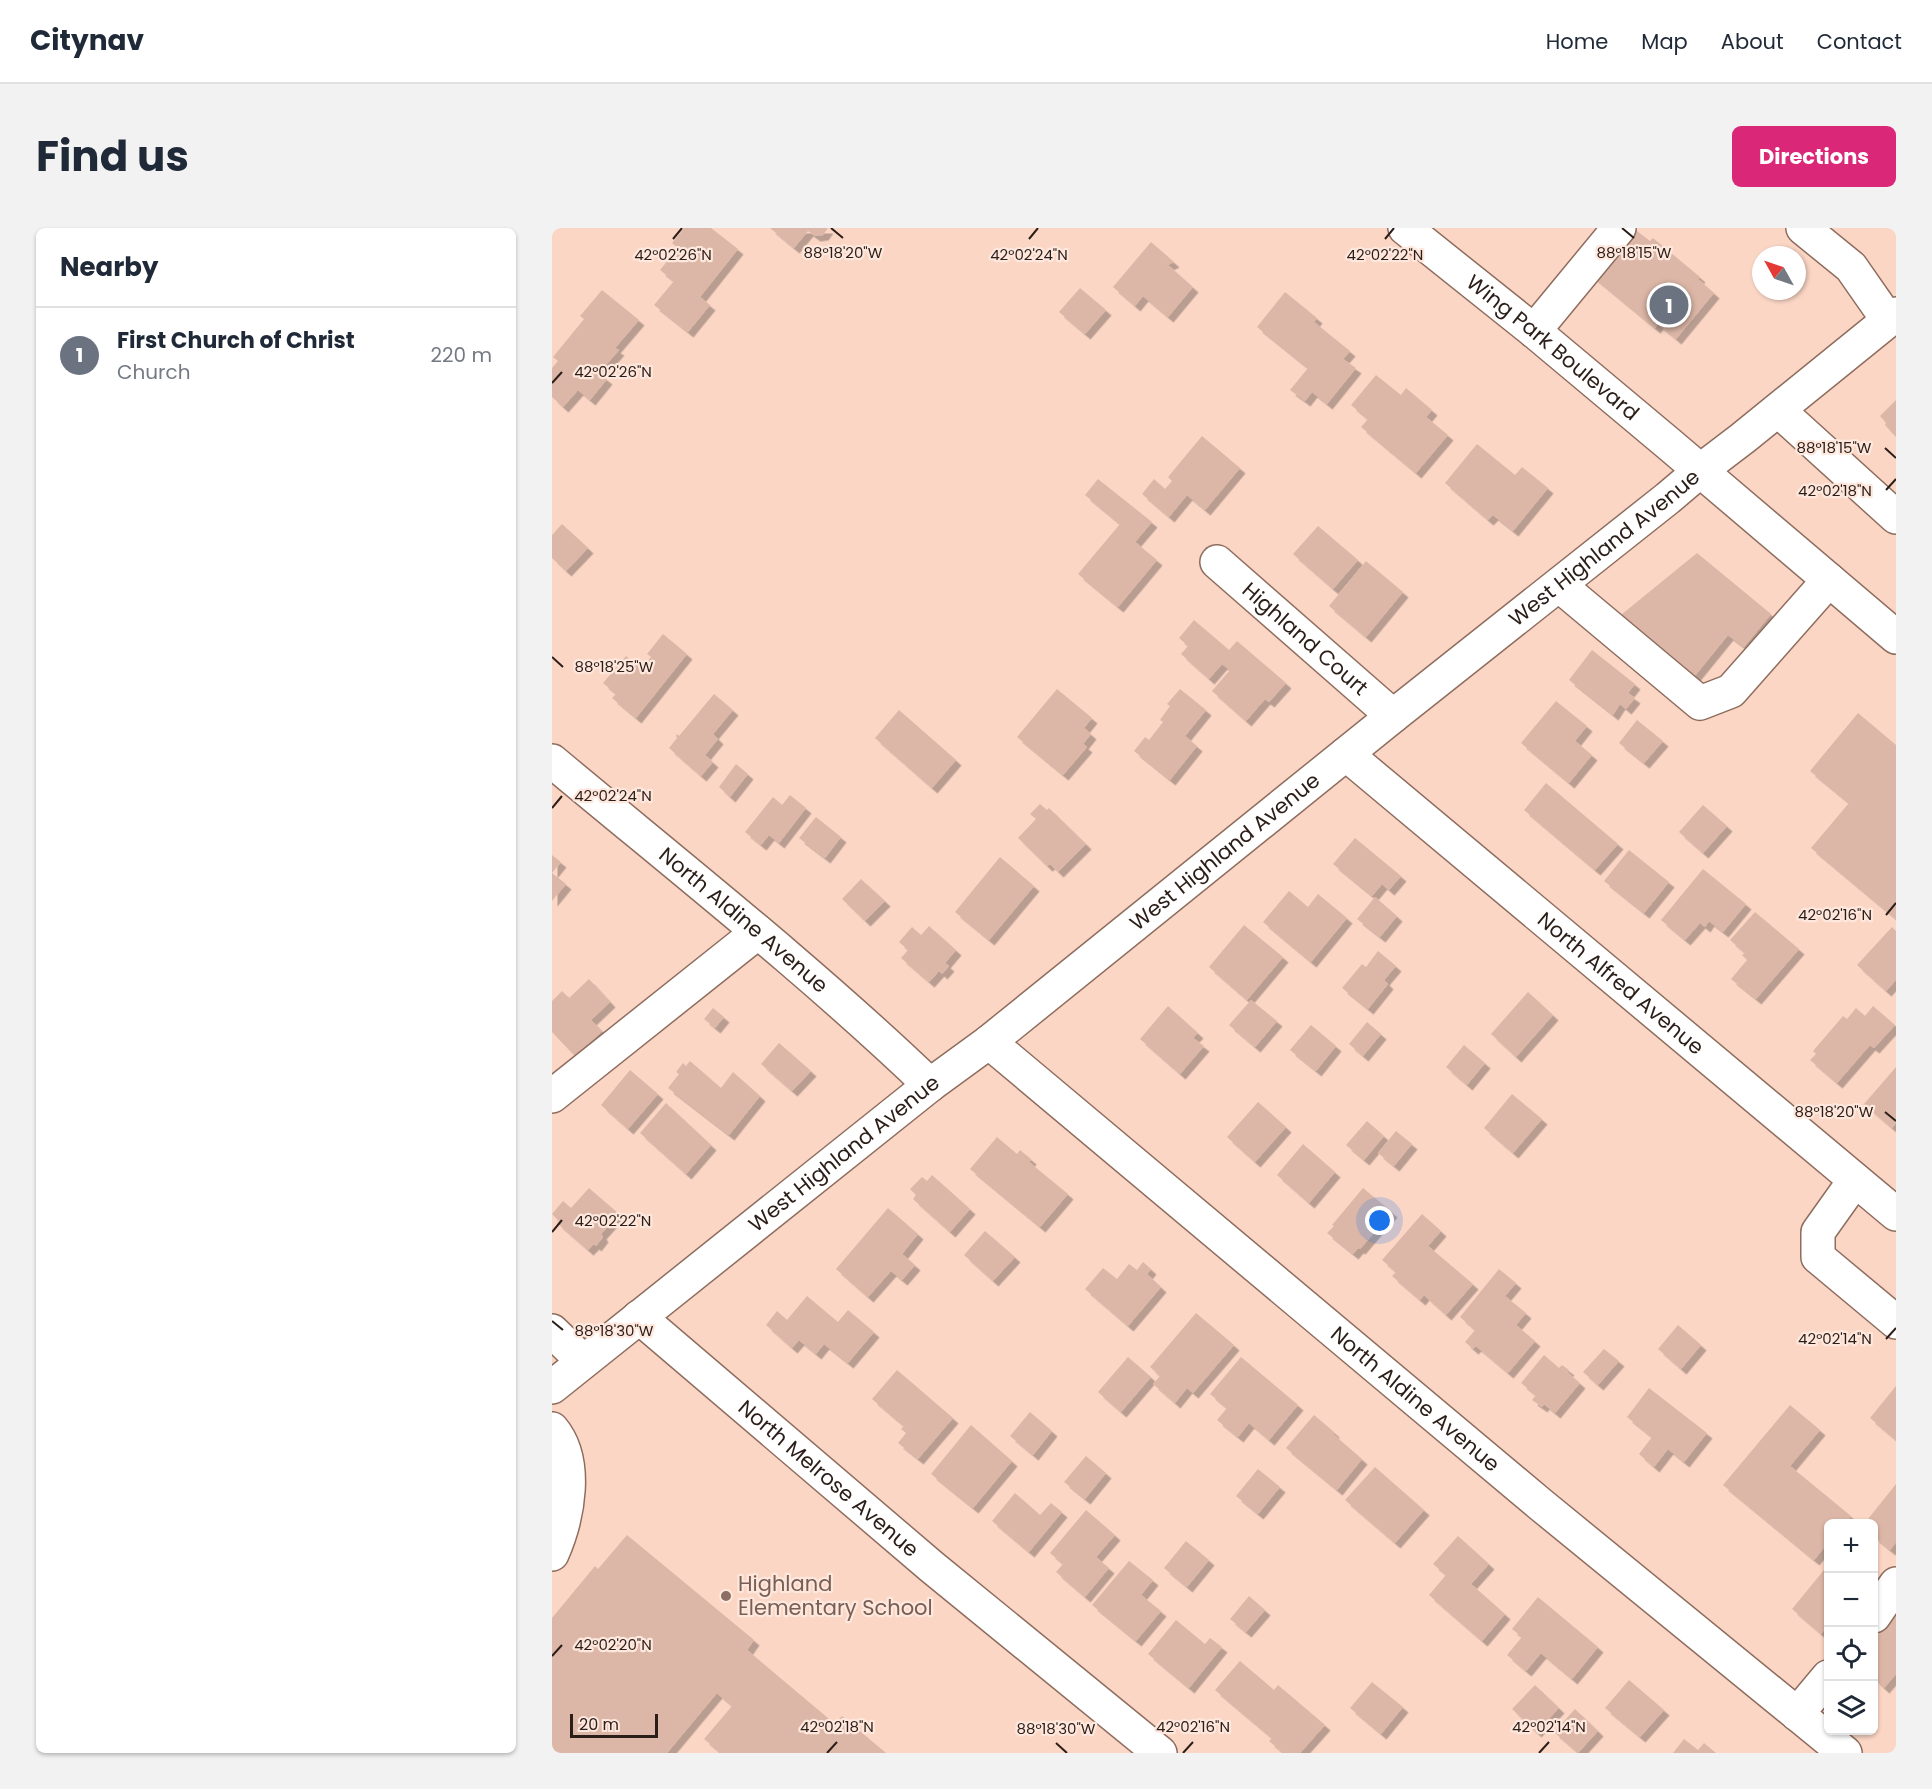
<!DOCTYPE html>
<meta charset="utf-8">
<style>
:root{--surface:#fff;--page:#f2f2f3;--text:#1f2937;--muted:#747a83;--line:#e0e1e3;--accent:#db2777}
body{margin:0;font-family:Poppins,sans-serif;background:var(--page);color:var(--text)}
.controls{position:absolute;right:18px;bottom:18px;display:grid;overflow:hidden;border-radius:9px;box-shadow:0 2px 4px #0004}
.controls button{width:54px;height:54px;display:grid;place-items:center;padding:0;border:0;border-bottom:2px solid var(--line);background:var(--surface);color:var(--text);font:30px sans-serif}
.compass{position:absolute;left:1200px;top:18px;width:54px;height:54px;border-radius:50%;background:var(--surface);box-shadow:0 2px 4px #0004;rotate:310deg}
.scale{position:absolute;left:18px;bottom:15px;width:88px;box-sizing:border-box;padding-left:6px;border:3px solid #2b1d17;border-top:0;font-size:16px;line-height:21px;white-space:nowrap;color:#2b1d17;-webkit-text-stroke:4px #fee7dc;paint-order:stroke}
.you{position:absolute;left:828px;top:993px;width:21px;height:21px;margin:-15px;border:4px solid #fff;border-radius:50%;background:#1a73e8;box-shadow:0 0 0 9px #1a73e833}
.badge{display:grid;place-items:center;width:39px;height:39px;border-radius:50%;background:var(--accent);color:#fff;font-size:20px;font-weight:700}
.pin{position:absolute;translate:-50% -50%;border:3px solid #fff;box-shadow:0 2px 6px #0006}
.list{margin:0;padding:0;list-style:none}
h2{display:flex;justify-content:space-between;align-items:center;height:78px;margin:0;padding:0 24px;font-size:26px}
h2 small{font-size:20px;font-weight:400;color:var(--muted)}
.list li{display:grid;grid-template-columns:39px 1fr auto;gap:18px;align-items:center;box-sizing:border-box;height:96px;padding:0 24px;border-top:2px solid var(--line)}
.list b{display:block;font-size:22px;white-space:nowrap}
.list p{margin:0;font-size:20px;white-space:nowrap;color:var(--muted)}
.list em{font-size:20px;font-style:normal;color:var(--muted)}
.icon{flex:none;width:33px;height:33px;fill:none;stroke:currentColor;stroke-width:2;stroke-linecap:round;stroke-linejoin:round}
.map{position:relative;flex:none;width:1344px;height:1525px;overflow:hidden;border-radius:9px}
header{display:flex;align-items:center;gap:36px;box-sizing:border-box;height:84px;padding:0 30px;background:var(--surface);border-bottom:2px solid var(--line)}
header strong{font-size:28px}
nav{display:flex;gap:33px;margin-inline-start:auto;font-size:21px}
.intro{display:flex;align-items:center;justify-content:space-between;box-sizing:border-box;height:144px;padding:0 36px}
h1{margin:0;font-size:42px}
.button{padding:15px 27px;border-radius:9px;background:var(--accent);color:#fff;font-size:21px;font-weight:700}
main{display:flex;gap:36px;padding:0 36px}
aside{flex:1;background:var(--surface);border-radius:9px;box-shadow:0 2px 4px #0004}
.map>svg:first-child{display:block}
.building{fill:#dcb7a7;filter:url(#shadow)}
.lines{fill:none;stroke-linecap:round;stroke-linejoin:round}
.minor-casing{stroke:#8e6d5e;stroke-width:36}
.major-casing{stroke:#8e6d5e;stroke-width:36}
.minor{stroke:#fff;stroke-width:33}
.major{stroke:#fff;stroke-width:33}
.ticks{fill:none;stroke:#2b1d17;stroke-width:2}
.education-dot{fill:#8d6e63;stroke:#fee7dc;stroke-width:2}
.labels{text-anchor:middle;stroke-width:4.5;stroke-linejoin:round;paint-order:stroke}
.street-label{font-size:21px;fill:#2b1d17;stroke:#fee7dc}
.education-label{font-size:21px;fill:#785e54;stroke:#fee7dc;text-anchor:start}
.ticks-label{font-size:15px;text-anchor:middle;fill:#2b1d17;stroke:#fee7dc;stroke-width:4.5;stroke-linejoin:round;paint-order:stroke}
</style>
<header>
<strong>Citynav</strong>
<nav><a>Home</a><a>Map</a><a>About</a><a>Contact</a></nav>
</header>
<div class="intro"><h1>Find us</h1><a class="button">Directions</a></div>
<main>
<aside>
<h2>Nearby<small></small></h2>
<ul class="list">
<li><span class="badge" style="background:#6b7280">1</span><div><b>First Church of Christ</b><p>Church</p></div><em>220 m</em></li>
</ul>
</aside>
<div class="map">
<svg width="1344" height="1525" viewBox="0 0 1344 1525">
<defs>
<filter id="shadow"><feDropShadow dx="5.5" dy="5.5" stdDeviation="0" flood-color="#0004"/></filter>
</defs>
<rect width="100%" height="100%" fill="#fbd6c5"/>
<g class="building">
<path d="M 132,0 L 159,0 L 186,21 L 148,69 L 158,77 L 136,104 L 102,77 L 122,53 L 108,42 L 126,20 L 120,15 Z"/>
<path d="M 218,0 L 276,0 L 271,7 L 263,8 L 256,3 L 242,20 Z"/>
<path d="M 1081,0 L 1098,13 L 1101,10 L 1148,49 L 1146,51 L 1162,65 L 1124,111 L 1106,96 L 1103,100 L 1040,48 Z"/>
<path d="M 599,14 L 622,34 L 616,37 L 641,59 L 616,89 L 591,68 L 583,78 L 561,59 Z"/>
<path d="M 528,60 L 554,82 L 533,106 L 507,84 Z"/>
<path d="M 50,62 L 87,92 L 63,120 L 67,122 L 47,145 L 55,151 L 38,172 L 26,162 L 11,179 L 0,169 L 0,140 L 6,133 L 1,129 L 32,91 L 28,88 Z"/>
<path d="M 733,64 L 765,90 L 762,94 L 798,123 L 791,131 L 804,140 L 775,176 L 760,164 L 753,173 L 738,162 L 756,140 L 705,99 Z"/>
<path d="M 824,147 L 849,167 L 854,160 L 880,182 L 874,189 L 896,207 L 864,245 L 809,199 L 816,191 L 799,177 Z"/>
<path d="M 1344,172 L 1344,209 L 1333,197 L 1334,195 L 1328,188 Z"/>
<path d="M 650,208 L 688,240 L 653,282 L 635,267 L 617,289 L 590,266 L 602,251 L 613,261 L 620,253 L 616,249 Z"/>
<path d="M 925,216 L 963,247 L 970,239 L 996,260 L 961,303 L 941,287 L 936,292 L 893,255 Z"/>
<path d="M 546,251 L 600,294 L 583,314 L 605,332 L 566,379 L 526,346 L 568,296 L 533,267 Z"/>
<path d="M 10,296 L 36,320 L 14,343 L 0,330 L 0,307 Z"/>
<path d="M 766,298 L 806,332 L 781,361 L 741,326 Z"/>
<path d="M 1145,325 L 1219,386 L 1192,419 L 1176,407 L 1137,455 L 1064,391 Z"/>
<path d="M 814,333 L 851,364 L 814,409 L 777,378 Z"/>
<path d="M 642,392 L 677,422 L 685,413 L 734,455 L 717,474 L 713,471 L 694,493 L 660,463 L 678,442 L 670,436 L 657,451 L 629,426 L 636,418 L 627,410 Z"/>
<path d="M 111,406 L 135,426 L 84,490 L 60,470 L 64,466 L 51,455 L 74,428 L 90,441 L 99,429 L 95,426 Z"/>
<path d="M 1040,422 L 1083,456 L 1076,465 L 1083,470 L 1074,481 L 1068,476 L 1061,487 L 1017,452 Z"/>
<path d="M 505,461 L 540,490 L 532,500 L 539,506 L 531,516 L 535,519 L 511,547 L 465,509 Z"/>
<path d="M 628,461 L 654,482 L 633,508 L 645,518 L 618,552 L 582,523 L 593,509 L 597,512 L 611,494 L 608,492 L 618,478 L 615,476 Z"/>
<path d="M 162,466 L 181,482 L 161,506 L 166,511 L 153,527 L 161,534 L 149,548 L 117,520 L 125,510 L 124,508 L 125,506 L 127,508 Z"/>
<path d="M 1004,473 L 1035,498 L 1023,513 L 1040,527 L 1017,555 L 969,515 Z"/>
<path d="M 347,482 L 404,532 L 380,560 L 323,510 Z"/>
<path d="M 1306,485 L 1344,517 L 1344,691 L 1259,620 L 1297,575 L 1258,543 Z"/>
<path d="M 1085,492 L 1111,513 L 1092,535 L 1067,515 Z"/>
<path d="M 184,536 L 196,546 L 178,569 L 167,559 Z"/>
<path d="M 994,555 L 1066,616 L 1043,642 L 972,582 Z"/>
<path d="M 238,567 L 254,580 L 227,615 L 217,607 L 209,617 L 193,604 L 221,569 L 230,577 Z"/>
<path d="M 488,576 L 495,582 L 497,580 L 534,616 L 506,644 L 498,636 L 495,638 L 466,610 L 484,591 L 478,586 Z"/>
<path d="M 1151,577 L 1175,598 L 1151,625 L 1127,604 Z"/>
<path d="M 264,589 L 289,609 L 273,630 L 247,610 Z"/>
<path d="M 803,610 L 849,648 L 837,662 L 830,656 L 820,668 L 781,636 Z"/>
<path d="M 1077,622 L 1117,654 L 1092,685 L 1052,653 Z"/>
<path d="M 0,627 L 9,634 L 0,645 L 14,656 L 0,673 Z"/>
<path d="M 448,629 L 482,658 L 437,712 L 403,684 Z"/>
<path d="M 1151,641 L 1194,676 L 1171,704 L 1157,693 L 1153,699 L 1148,695 L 1133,712 L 1109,692 Z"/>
<path d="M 309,651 L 333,673 L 313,693 L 290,671 Z"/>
<path d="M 737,663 L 756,679 L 766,666 L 795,690 L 759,734 L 711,694 Z"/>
<path d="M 823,669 L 845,688 L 828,709 L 805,691 Z"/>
<path d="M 1203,684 L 1247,721 L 1204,771 L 1179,751 L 1195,732 L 1190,727 L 1193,725 L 1178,712 Z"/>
<path d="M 692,697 L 731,729 L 695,772 L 657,739 Z"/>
<path d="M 377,698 L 404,722 L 393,735 L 397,738 L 390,746 L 387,743 L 377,754 L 349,730 L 356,722 L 347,714 L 360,699 L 369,707 Z"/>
<path d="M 1340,699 L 1344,703 L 1344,752 L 1334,763 L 1305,737 Z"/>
<path d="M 826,723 L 844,738 L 832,752 L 836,756 L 816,781 L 790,760 L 810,736 L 814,739 Z"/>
<path d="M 37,751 L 58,774 L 39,792 L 50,803 L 23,828 L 0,804 L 0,773 L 10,763 L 17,770 Z"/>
<path d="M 976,764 L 1001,787 L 964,829 L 939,806 Z"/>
<path d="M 699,772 L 725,793 L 703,819 L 677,797 Z"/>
<path d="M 616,778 L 646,805 L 641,810 L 652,818 L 628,846 L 588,811 Z"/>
<path d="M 1321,778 L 1343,797 L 1322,820 L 1318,817 L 1285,855 L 1258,832 L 1264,826 L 1261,823 L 1291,788 L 1295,791 L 1304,780 L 1313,788 Z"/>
<path d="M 161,780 L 172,789 L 163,800 L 152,791 Z"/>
<path d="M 815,794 L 829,806 L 811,828 L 797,816 Z"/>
<path d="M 759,797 L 784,818 L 764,843 L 738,822 Z"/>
<path d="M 227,815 L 259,843 L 240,863 L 209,836 Z"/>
<path d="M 912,817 L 933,835 L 915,857 L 894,839 Z"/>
<path d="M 138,833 L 169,860 L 181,844 L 208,868 L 177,907 L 116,860 L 127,846 L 124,844 L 131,835 L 134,838 Z"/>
<path d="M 1344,839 L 1344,895 L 1340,900 L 1312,876 Z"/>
<path d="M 78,842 L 106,866 L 76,901 L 49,877 Z"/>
<path d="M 960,866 L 990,891 L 961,925 L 932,900 Z"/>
<path d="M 706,874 L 734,899 L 703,934 L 675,909 Z"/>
<path d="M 114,875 L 159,917 L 134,946 L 88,905 Z"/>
<path d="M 815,893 L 832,908 L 812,932 L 794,917 Z"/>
<path d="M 844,903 L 860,916 L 842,938 L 826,925 Z"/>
<path d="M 445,909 L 465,926 L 468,922 L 479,931 L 477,934 L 516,966 L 488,999 L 418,941 Z"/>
<path d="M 751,916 L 783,944 L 757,975 L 725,947 Z"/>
<path d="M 380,947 L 418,981 L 398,1004 L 361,971 L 364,967 L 358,961 L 370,949 L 375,953 Z"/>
<path d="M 37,960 L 67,986 L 49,1006 L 51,1009 L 44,1018 L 42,1016 L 36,1022 L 5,995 L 7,993 L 0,986 L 11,973 L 19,980 Z"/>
<path d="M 811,960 L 840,984 L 808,1021 L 806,1020 L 801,1026 L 775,1005 L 782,998 L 780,997 Z"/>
<path d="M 336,980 L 366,1006 L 350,1026 L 363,1037 L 350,1052 L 339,1043 L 316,1069 L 284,1041 Z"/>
<path d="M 870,986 L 889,1003 L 876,1018 L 921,1056 L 894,1087 L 872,1067 L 868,1072 L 840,1048 L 844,1044 L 830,1032 Z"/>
<path d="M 433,1003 L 463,1029 L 441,1053 L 412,1027 Z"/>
<path d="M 591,1034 L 599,1041 L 595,1046 L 609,1059 L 576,1098 L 533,1061 L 551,1040 L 565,1051 L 577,1036 L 585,1042 Z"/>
<path d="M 947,1041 L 964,1055 L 953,1068 L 974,1085 L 964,1097 L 983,1113 L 956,1145 L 924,1118 L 921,1121 L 913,1114 L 923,1102 L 908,1089 Z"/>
<path d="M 255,1068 L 286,1094 L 296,1082 L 322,1104 L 296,1135 L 272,1116 L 264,1126 L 247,1112 L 240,1120 L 214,1097 L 225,1083 L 235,1092 Z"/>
<path d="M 644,1085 L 682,1117 L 641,1165 L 635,1160 L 623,1175 L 601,1156 L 608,1148 L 598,1139 Z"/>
<path d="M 1126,1097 L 1149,1117 L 1129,1141 L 1106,1121 Z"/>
<path d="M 1052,1121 L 1067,1133 L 1046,1157 L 1031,1144 Z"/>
<path d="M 992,1127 L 1007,1140 L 1010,1137 L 1017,1142 L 1015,1144 L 1028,1155 L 1003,1185 L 992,1176 L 990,1179 L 980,1172 L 984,1167 L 969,1155 Z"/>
<path d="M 576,1129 L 599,1149 L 569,1184 L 546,1164 Z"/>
<path d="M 689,1129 L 746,1177 L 717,1212 L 697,1195 L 686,1209 L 665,1192 L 675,1180 L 658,1166 Z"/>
<path d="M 345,1142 L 401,1190 L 366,1231 L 346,1215 L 354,1205 L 349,1201 L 352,1198 L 320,1171 Z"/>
<path d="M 1344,1158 L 1344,1212 L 1318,1190 Z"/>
<path d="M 1097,1160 L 1155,1205 L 1132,1234 L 1116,1221 L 1102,1239 L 1087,1226 L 1100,1209 L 1075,1189 Z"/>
<path d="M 1238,1177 L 1268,1202 L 1238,1238 L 1299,1288 L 1293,1296 L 1276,1296 L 1276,1315 L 1262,1332 L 1171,1257 Z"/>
<path d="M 478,1184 L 500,1203 L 481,1227 L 458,1208 Z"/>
<path d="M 762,1187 L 782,1204 L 781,1206 L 810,1231 L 785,1262 L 734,1220 Z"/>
<path d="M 419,1197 L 460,1233 L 421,1280 L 379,1246 Z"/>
<path d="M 534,1228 L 554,1245 L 533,1271 L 512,1254 Z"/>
<path d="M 823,1239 L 872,1282 L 843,1315 L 793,1272 Z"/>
<path d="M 706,1241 L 728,1259 L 706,1286 L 684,1268 Z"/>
<path d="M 1344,1256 L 1344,1314 L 1338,1322 L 1322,1309 L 1322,1296 L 1312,1296 Z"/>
<path d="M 463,1265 L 488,1287 L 499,1275 L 510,1284 L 477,1324 L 440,1293 Z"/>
<path d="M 534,1282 L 563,1307 L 544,1329 L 557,1340 L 533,1369 L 504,1344 L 511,1336 L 498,1325 Z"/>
<path d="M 75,1307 L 202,1412 L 195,1422 L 283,1496 L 290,1488 L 334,1525 L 169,1525 L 152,1511 L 180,1478 L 165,1465 L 115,1525 L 0,1525 L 0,1390 L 43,1338 L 46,1341 Z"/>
<path d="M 906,1308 L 937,1336 L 919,1356 L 953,1386 L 930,1413 L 877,1367 L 894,1347 L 881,1336 Z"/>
<path d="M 634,1313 L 657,1332 L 635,1359 L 612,1340 Z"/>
<path d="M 577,1333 L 601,1352 L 589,1367 L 609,1383 L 584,1413 L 540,1377 Z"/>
<path d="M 1276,1337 L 1276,1397 L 1269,1406 L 1240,1381 Z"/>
<path d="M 697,1368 L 713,1382 L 694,1404 L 678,1391 Z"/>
<path d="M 986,1369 L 1046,1419 L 1020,1451 L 989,1425 L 974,1443 L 955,1427 L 970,1409 L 960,1401 Z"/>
<path d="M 1344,1385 L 1344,1446 L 1332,1460 L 1322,1451 L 1322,1412 Z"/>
<path d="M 624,1392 L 653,1416 L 658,1410 L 670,1419 L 637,1460 L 596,1426 Z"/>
<path d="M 688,1433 L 722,1462 L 726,1457 L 773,1497 L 748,1525 L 731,1525 L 717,1513 L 720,1510 L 663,1462 Z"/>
<path d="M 1077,1452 L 1112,1482 L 1088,1509 L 1053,1480 Z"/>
<path d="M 820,1454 L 851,1479 L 829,1506 L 798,1480 Z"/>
<path d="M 983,1457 L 1007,1480 L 984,1504 L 960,1481 Z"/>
<path d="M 1023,1481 L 1046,1503 L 1026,1525 L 1002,1504 Z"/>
<path d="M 1132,1511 L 1146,1522 L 1152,1515 L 1164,1525 L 1121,1525 Z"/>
</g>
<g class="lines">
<g class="minor-casing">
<g id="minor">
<path id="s1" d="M 853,0 L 982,103 L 1117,216 L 1344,409"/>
<path d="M 1251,0 L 1299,39 L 1336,92"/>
<path d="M 982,103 L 1067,0"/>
<path d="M 1226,182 L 1344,289"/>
<path id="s2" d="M 665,334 L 841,488"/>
<path d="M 1007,357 L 1148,475 L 1179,463 L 1277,352"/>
<path id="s3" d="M 794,526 L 1344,986"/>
<path id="s4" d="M 0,533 C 127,639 258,742 378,857"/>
<path id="s5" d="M 437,814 L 988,1276 L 1293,1525"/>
<path d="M 0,868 L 206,704"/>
<path d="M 1303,952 L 1266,1004 L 1266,1029 L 1344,1094"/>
<path id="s6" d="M 87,1089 L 380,1339 L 608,1525"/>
<path d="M 0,1103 L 31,1133"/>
<path d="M 0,1201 C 27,1233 16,1290 0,1326"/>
<path d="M 1322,1388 L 1344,1356"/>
<path d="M 1245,1486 L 1276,1449"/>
</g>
</g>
<g class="major-casing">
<g id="major">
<path id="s7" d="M 0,1159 L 378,857 L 437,814 L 841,488 L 1116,270 L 1149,242 L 1191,210 L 1344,86"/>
</g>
</g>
<use href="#minor" class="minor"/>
<use href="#major" class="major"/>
</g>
<path class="ticks" d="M 279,0 L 291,10M 1070,0 L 1082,10M 121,11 L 130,0M 477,11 L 486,0M 833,11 L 842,0M 0,155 L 10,144M 1333,220 L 1344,230M 1334,262 L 1344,251M 0,429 L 11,439M 0,580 L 10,568M 1334,687 L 1344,675M 1333,884 L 1344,893M 0,1004 L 10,992M 0,1093 L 11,1102M 1334,1111 L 1344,1100M 0,1428 L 10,1417M 504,1515 L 515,1525M 275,1525 L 285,1514M 631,1525 L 641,1514M 987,1525 L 997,1514"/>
<circle class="education-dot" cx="174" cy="1368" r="6"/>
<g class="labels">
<g class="street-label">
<text dy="7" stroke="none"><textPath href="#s1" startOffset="190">Wing Park Boulevard</textPath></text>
<text dy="7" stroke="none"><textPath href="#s7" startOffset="1346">West Highland Avenue</textPath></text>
<text dy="7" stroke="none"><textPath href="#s2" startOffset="117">Highland Court</textPath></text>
<text dy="7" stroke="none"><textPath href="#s7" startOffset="860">West Highland Avenue</textPath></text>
<text dy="7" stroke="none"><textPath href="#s4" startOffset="249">North Aldine Avenue</textPath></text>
<text dy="7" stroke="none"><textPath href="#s3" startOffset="358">North Alfred Avenue</textPath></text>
<text dy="7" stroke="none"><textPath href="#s7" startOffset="374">West Highland Avenue</textPath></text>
<text dy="7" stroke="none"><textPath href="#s5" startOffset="556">North Aldine Avenue</textPath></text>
<text dy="7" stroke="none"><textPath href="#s6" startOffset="249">North Melrose Avenue</textPath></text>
</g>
<g class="education-label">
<text x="186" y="1363">Highland<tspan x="186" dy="24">Elementary School</tspan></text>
</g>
</g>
<g class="ticks-label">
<text x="291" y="30">88°18'20"W</text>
<text x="1082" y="30">88°18'15"W</text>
<text x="121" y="32">42°02'26"N</text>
<text x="477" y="32">42°02'24"N</text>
<text x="833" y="32">42°02'22"N</text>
<text x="61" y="149">42°02'26"N</text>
<text x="1282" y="225">88°18'15"W</text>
<text x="1283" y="268">42°02'18"N</text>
<text x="62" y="444">88°18'25"W</text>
<text x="61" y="573">42°02'24"N</text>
<text x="1283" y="692">42°02'16"N</text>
<text x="1282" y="889">88°18'20"W</text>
<text x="61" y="998">42°02'22"N</text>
<text x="62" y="1108">88°18'30"W</text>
<text x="1283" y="1116">42°02'14"N</text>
<text x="61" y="1422">42°02'20"N</text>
<text x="285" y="1504">42°02'18"N</text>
<text x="641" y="1504">42°02'16"N</text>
<text x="997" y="1504">42°02'14"N</text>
<text x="504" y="1506">88°18'30"W</text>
</g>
</svg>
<div class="controls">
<button>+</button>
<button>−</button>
<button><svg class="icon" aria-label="locate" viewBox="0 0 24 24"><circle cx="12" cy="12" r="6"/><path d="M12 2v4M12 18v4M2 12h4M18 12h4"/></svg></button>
<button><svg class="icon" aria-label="layers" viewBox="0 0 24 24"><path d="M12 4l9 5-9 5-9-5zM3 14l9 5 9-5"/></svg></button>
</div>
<svg class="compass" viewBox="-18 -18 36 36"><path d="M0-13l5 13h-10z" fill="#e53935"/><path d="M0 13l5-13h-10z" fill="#747a83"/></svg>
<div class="scale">20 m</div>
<div class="you"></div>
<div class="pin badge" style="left:1117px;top:77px;background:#6b7280">1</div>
</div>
</main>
